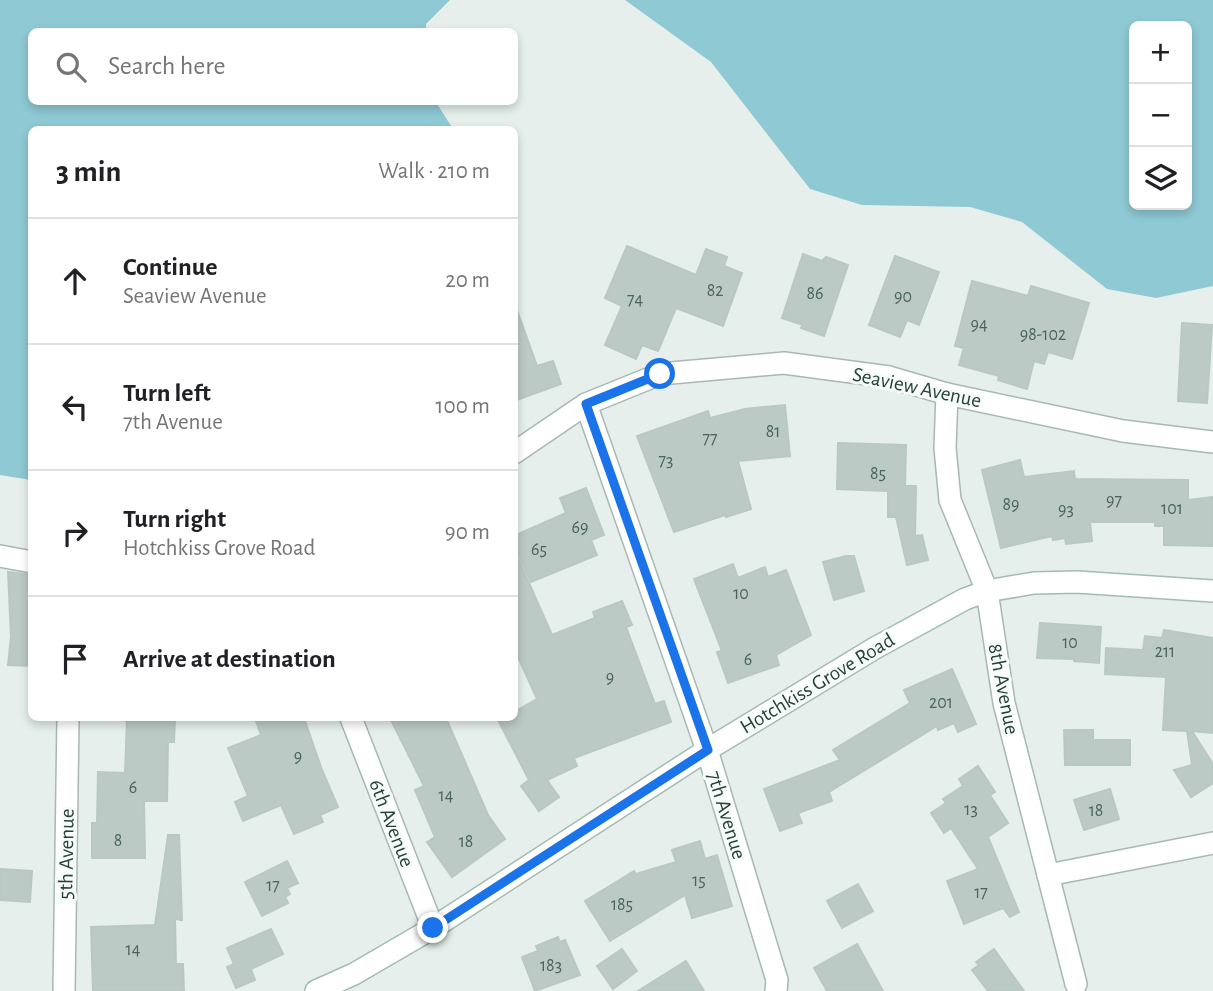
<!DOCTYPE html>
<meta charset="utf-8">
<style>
:root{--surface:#fff;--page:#f6f6f6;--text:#202124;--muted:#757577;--line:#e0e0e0}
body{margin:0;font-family:"Alegreya Sans",sans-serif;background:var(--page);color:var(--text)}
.controls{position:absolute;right:21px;top:21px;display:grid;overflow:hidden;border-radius:10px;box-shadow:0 4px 10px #0003}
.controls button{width:63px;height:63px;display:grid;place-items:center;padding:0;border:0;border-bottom:2px solid var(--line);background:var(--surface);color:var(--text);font:35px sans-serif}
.stop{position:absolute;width:21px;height:21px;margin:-16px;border:5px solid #1a73e8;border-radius:50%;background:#fff}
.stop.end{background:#1a73e8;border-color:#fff;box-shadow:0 2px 7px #0008}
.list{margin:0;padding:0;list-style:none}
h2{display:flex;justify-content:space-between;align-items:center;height:91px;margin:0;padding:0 28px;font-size:30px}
h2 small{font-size:23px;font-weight:400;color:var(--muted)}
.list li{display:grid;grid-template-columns:46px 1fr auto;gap:21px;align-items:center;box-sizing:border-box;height:126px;padding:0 28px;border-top:2px solid var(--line)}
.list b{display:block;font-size:26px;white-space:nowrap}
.list p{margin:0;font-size:23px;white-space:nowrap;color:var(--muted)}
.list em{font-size:23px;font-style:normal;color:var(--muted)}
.icon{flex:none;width:38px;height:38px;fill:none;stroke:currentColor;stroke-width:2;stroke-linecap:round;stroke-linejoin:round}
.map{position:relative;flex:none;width:1213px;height:991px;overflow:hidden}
.search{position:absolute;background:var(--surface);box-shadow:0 4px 10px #0003;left:28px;top:28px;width:490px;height:77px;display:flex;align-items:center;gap:18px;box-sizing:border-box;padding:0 24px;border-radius:10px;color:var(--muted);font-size:26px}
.panel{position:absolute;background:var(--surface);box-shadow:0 4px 10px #0003;left:28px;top:126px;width:490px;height:595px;border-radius:10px}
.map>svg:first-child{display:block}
.water{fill:#8ec9d4;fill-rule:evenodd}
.building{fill:#bbcac4;stroke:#b8c9c2;stroke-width:2}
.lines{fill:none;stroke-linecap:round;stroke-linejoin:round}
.minor-casing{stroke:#a8b8b2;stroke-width:24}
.secondary-casing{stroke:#a4bbb3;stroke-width:24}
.minor{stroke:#fff;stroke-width:21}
.secondary{stroke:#fff;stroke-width:21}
.route{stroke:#1a73e8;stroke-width:9}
.labels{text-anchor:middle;stroke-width:6;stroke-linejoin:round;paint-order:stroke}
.number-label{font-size:18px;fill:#4a645c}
.street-label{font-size:21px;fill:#24423a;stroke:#f7fbf9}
</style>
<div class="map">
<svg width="1213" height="991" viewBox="0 0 1213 991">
<rect width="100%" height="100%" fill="#e6efeb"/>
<g class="water">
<path d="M 0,0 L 450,0 L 426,24 L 426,31 L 32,32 L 32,102 L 436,102 L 453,129 L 32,130 L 31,480 L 0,475 Z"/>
<path d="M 625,0 L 1213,0 L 1213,286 L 1156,298 L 1107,289 L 1022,222 L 970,207 L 862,205 L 810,189 L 711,62 ZM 1187,26 L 1187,205 L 1134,205 L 1134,26 Z"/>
</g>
<g class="building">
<path d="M 627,246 L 696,275 L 706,249 L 727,257 L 724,266 L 742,273 L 723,326 L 676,308 L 658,351 L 642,345 L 636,359 L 605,345 L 622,306 L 605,298 Z"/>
<path d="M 803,254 L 822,261 L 826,257 L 848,265 L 824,336 L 801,328 L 803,325 L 782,318 Z"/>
<path d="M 895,256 L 939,272 L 919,325 L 907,320 L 900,337 L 869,325 Z"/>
<path d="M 972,281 L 1028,296 L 1031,286 L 1089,303 L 1072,359 L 1048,352 L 1044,364 L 1034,361 L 1027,389 L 998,380 L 999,376 L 959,365 L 964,348 L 955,346 Z"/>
<path d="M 514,310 L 517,310 L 537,366 L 553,361 L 561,384 L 514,401 Z"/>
<path d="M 1182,323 L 1212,325 L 1207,403 L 1178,401 Z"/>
<path d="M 785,405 L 790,456 L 738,461 L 751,509 L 726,517 L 725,515 L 674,532 L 637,436 L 708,411 L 710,418 L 745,409 Z"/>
<path d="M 838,443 L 906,445 L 905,486 L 916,486 L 915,536 L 922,535 L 928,560 L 907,565 L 896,517 L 888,517 L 888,491 L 837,489 Z"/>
<path d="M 1020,460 L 1024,477 L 1074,471 L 1075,479 L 1188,480 L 1188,500 L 1213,497 L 1213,546 L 1164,545 L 1164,526 L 1155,526 L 1155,522 L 1090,522 L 1092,541 L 1066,544 L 1065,538 L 1053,540 L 1052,536 L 1001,548 L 982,470 Z"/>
<path d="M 586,488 L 604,535 L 591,540 L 597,555 L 531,582 L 514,544 L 514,536 L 566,513 L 560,498 Z"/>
<path d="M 514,549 L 552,635 L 595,618 L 593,612 L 622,601 L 632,625 L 626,627 L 655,704 L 664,701 L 671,722 L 574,758 L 577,766 L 547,780 L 559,797 L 539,811 L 521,786 L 529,780 L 498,720 L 503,718 L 514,718 L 514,712 L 537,699 L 514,648 Z"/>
<path d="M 846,556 L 854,556 L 864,591 L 834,600 L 823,562 Z"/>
<path d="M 733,564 L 738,578 L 765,567 L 768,577 L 786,570 L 811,635 L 776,655 L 779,665 L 728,683 L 717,652 L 722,651 L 694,579 Z"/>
<path d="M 8,572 L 32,575 L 32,666 L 8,665 L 11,636 Z"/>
<path d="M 1040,623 L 1101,627 L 1099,663 L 1074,661 L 1074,659 L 1037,658 Z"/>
<path d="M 1164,630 L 1213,638 L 1213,733 L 1192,731 L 1213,764 L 1213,783 L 1191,797 L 1174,770 L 1192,765 L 1187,731 L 1163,730 L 1166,677 L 1105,674 L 1106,648 L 1143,650 L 1145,636 L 1162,638 Z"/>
<path d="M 952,669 L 976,724 L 958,732 L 954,723 L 938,730 L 937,726 L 829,792 L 832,801 L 798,813 L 802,823 L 780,831 L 764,789 L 840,760 L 833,750 L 910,703 L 904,690 Z"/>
<path d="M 127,718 L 175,718 L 174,742 L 168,742 L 167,801 L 144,801 L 145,858 L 92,858 L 92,823 L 97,823 L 98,772 L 125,773 Z"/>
<path d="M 255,718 L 304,718 L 322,770 L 338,807 L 320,815 L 323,822 L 294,834 L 281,805 L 243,821 L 235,802 L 248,796 L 228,748 L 261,735 Z"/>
<path d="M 390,718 L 446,718 L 488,815 L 505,839 L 452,877 L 427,842 L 435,837 L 415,790 L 424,786 Z"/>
<path d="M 1064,730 L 1093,730 L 1093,740 L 1130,740 L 1130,765 L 1065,765 Z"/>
<path d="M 978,766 L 995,792 L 990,795 L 1008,823 L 988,837 L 1019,912 L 1010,917 L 1003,908 L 964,924 L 947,881 L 978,869 L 951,828 L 944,833 L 931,813 L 946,803 L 943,799 L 963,786 L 959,779 Z"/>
<path d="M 1110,789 L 1119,819 L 1084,830 L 1074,800 Z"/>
<path d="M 168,835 L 179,835 L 182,920 L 175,919 L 176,964 L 183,964 L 184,991 L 93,991 L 91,927 L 155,925 Z"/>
<path d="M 700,841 L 705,859 L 717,855 L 732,906 L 692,918 L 685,895 L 610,941 L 585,901 L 634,871 L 636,874 L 676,862 L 672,850 Z"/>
<path d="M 287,861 L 298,883 L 287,888 L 290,894 L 285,897 L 288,903 L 262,916 L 245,882 Z"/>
<path d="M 0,869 L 32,871 L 30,902 L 0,900 Z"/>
<path d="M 858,884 L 873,911 L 842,928 L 827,901 Z"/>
<path d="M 271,929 L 283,954 L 251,969 L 255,980 L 236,988 L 227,967 L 234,964 L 227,948 Z"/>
<path d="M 558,937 L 560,942 L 565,940 L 580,975 L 535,991 L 522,957 L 538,951 L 536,946 Z"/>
<path d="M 857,944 L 883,991 L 827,991 L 814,968 Z"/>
<path d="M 622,949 L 637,971 L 613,989 L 597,966 Z"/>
<path d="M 994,949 L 1024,991 L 988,991 L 972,970 L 979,965 L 976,962 Z"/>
<path d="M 686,961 L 704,991 L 638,991 Z"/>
</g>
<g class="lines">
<g class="minor-casing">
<g id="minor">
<path d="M 947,394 L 945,448 L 950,500 L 987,591 L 1004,703 L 1076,984"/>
<path d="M 586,404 L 707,750 L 777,980 L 776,991"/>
<path d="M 514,453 L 586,404 L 660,374 L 784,363 L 889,377 L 947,394 L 1123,431 L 1213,442"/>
<path d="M 0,556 L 32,562"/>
<path d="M 351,718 L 433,928"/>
<path d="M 1048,875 L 1213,843"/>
<path d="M 64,991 L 68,718"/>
</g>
</g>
<g class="secondary-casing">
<path id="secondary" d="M 316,991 L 354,974 L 433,928 L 707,750 L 875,648 L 965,599 L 987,591 L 1034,583 L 1077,582 L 1213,591"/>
</g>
<use href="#minor" class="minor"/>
<use href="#secondary" class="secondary"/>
</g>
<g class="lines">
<path class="route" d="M 433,928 L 708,750 L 586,404 L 660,374"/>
</g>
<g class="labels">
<g class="number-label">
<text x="715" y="296">82</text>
<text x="815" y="299">86</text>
<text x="903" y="302">90</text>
<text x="635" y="305">74</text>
<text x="979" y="330">94</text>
<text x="1043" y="340">98-102</text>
<text x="773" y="437">81</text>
<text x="710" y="444">77</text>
<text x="666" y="466">73</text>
<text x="878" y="479">85</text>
<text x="1114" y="506">97</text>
<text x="1011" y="510">89</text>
<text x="1172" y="514">101</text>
<text x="1066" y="515">93</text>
<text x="580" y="533">69</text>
<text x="539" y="555">65</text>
<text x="741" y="599">10</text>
<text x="1070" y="648">10</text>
<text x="1165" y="657">211</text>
<text x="748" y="665">6</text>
<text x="610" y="683">9</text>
<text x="941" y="708">201</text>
<text x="298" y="762">9</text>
<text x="133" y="793">6</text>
<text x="446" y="801">14</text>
<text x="971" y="815">13</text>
<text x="1096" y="816">18</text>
<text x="118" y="846">8</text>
<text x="466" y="847">18</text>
<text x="699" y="886">15</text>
<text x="273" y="891">17</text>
<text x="981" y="898">17</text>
<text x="622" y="910">185</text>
<text x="133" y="955">14</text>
<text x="551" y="971">183</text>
</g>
<g class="street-label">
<text transform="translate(917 387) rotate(12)" y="7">Seaview Avenue</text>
<text transform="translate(817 683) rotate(-31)" y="7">Hotchkiss Grove Road</text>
<text transform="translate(1004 689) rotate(79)" y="7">8th Avenue</text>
<text transform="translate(727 815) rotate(73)" y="7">7th Avenue</text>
<text transform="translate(392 823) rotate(69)" y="7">6th Avenue</text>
<text transform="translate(66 854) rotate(-89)" y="7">5th Avenue</text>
</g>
</g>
</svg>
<div class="controls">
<button>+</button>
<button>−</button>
<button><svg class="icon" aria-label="layers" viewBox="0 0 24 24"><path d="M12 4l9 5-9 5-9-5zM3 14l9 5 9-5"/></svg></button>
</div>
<div class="stop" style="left:660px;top:374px"></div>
<div class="stop end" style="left:433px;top:928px"></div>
<div class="search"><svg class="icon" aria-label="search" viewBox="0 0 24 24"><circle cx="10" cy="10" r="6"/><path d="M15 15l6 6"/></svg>Search here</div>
<section class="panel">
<h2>3 min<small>Walk · 210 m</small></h2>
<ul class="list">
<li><svg class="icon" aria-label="ahead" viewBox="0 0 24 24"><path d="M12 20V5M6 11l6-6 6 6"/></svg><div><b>Continue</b><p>Seaview Avenue</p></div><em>20 m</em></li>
<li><svg class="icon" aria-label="left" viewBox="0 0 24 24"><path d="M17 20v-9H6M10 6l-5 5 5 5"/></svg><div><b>Turn left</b><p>7th Avenue</p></div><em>100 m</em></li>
<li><svg class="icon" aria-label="right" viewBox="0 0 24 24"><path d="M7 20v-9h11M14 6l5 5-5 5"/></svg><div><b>Turn right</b><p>Hotchkiss Grove Road</p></div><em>90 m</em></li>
<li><svg class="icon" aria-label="arrive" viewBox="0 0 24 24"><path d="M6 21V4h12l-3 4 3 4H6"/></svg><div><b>Arrive at destination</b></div></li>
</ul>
</section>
</div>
